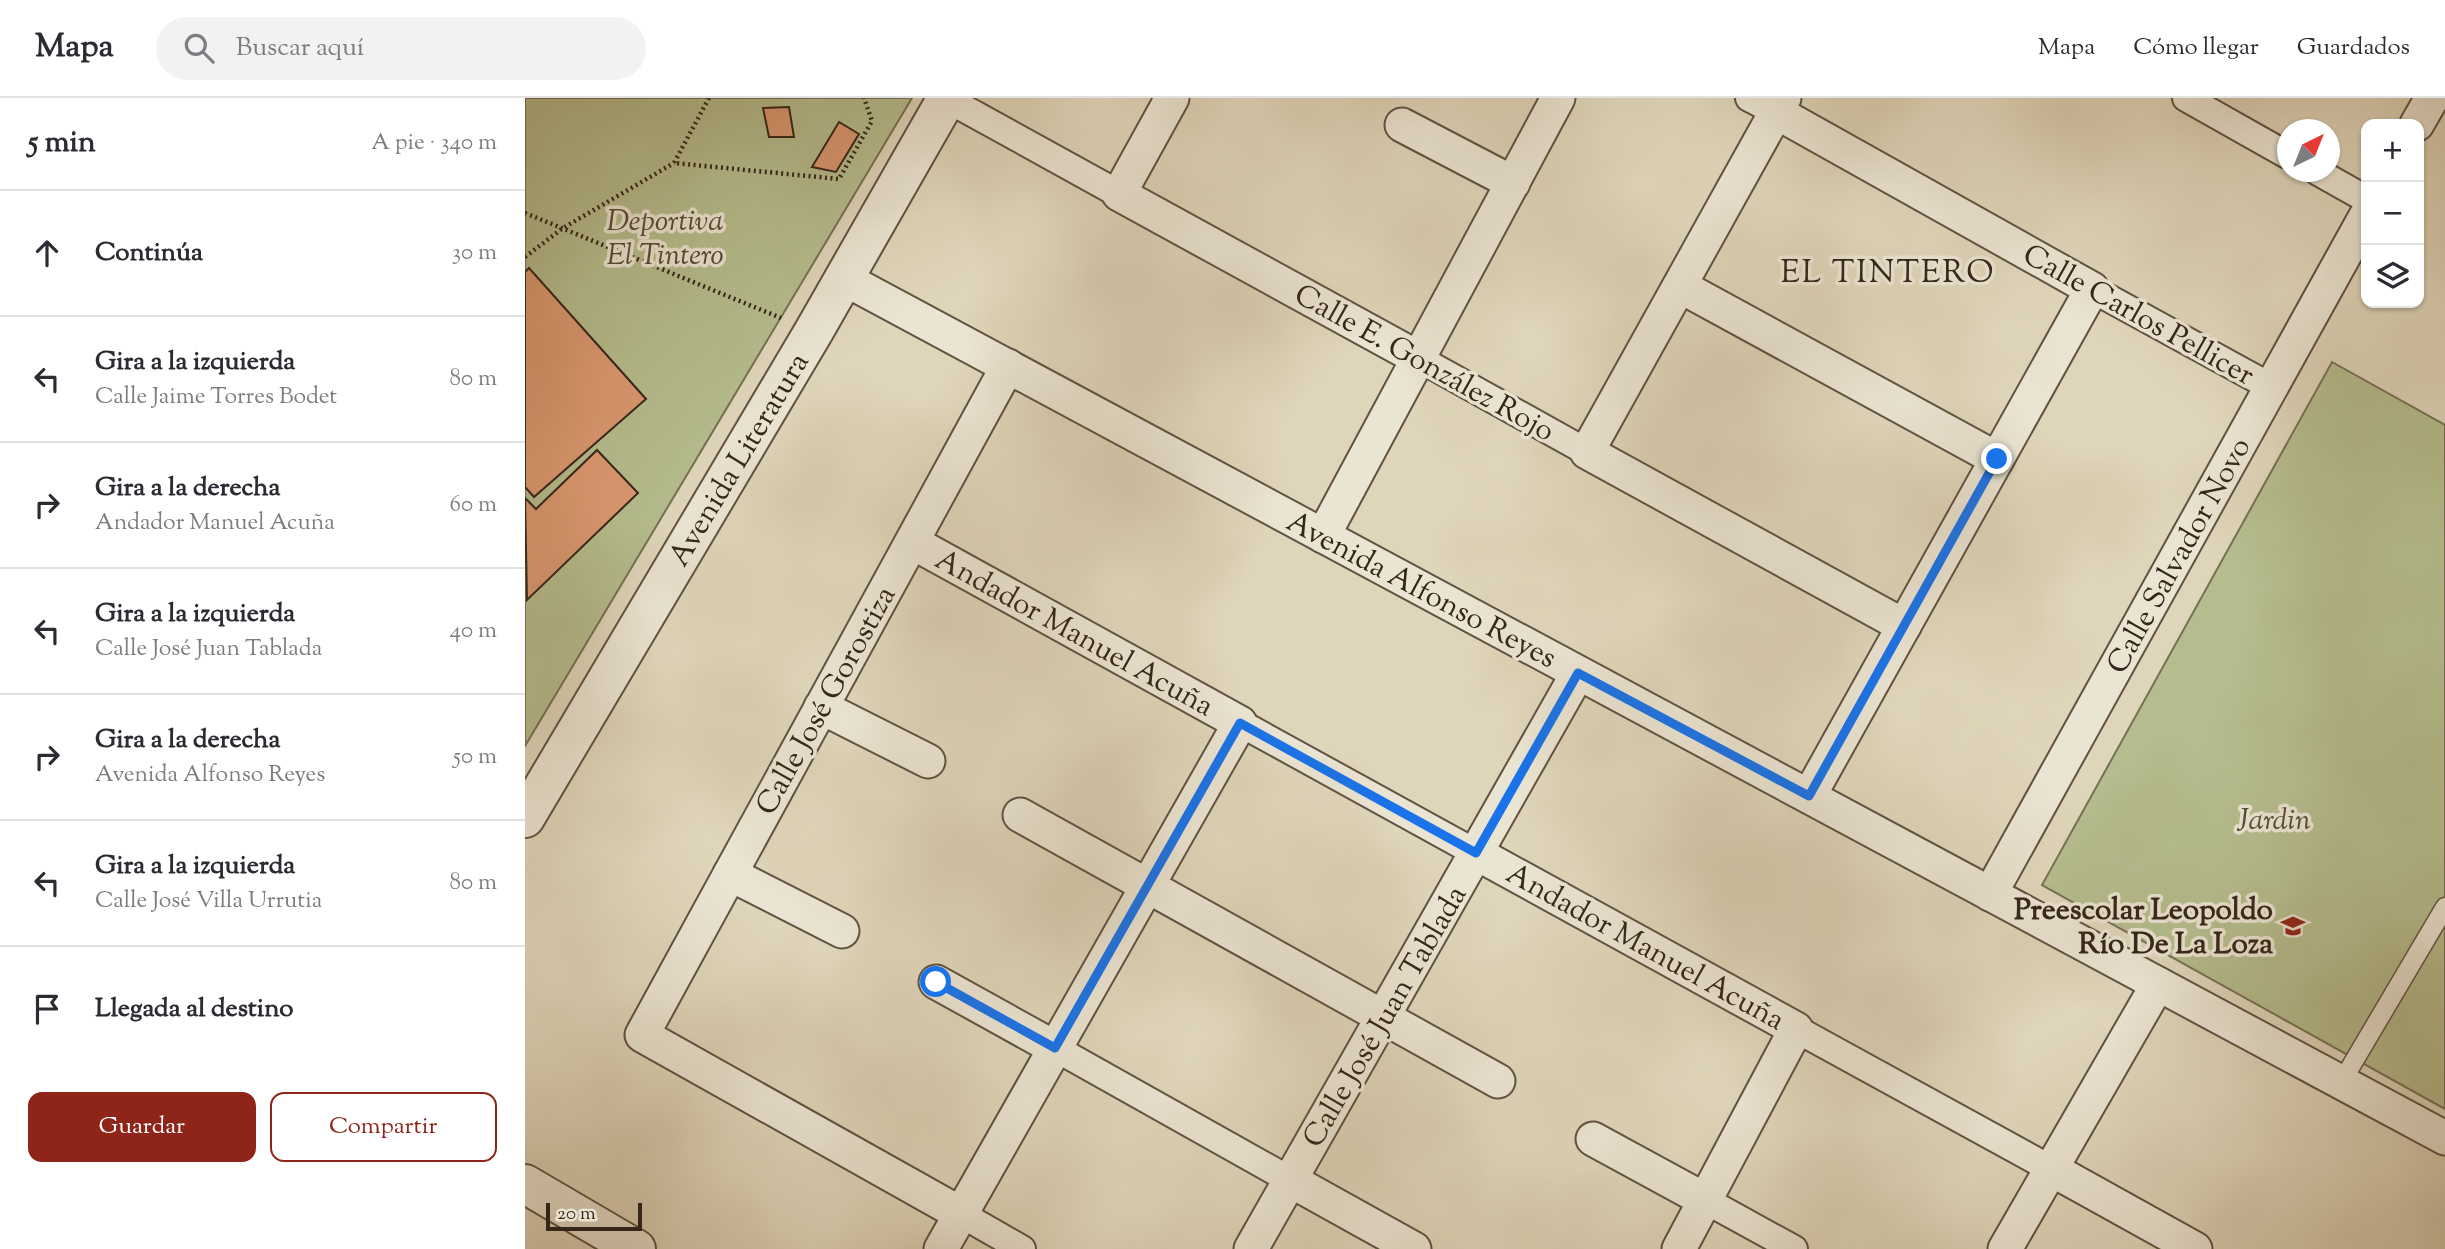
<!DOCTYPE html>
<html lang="es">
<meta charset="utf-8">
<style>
:root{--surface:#fff;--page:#f2f2f3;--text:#2b2b33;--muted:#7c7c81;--line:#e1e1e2;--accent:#8f2418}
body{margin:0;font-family:"Sorts Mill Goudy",serif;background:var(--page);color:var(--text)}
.controls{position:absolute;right:21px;top:21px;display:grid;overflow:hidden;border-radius:14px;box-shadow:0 2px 5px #0004}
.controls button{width:63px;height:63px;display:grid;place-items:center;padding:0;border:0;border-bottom:2px solid var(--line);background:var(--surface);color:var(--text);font:35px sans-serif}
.compass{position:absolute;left:1752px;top:21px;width:63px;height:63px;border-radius:50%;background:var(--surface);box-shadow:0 2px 5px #0004;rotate:43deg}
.scale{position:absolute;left:21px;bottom:18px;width:96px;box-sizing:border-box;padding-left:7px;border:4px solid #35261a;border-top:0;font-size:19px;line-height:24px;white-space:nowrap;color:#35261a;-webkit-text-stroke:5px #eae4d2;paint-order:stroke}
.stop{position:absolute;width:21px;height:21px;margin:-16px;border:5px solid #1a73e8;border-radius:50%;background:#fff}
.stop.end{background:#1a73e8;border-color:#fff;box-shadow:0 2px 7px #0008}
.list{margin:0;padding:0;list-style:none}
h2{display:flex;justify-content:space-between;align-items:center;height:91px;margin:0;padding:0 28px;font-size:30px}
h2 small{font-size:23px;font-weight:400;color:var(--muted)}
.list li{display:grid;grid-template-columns:46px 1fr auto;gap:21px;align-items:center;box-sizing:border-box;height:126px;padding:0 28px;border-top:2px solid var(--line)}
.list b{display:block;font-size:26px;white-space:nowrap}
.list p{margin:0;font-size:23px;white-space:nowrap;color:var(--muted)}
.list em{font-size:23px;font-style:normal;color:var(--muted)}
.actions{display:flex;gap:14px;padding:21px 28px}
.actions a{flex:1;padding:16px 0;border:2px solid var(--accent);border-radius:14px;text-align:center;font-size:24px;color:var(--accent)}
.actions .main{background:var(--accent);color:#fff}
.icon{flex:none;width:38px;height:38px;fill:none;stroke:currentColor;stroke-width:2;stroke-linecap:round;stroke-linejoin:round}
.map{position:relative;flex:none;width:1920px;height:1151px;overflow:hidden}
header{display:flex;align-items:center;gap:42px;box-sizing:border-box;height:98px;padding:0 35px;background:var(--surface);border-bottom:2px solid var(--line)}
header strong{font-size:33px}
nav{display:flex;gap:38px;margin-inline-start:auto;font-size:24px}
.search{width:490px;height:63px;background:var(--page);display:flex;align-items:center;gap:18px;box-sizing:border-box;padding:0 24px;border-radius:38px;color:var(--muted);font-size:26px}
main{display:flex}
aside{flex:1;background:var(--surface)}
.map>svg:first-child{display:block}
.green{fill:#b5bc8d;stroke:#757154;stroke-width:2}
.building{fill:#da9871;stroke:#35261a;stroke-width:2}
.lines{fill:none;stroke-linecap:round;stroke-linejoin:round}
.service-casing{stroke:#605242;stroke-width:21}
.pedestrian-casing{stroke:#605242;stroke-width:30}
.minor-casing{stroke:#605242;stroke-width:37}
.tertiary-casing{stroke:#605242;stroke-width:42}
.path{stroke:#35261a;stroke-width:4.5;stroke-dasharray:2 3.5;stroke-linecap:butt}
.service{stroke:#eae4d2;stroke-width:18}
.pedestrian{stroke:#eae4d2;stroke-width:26}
.minor{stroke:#eae4d2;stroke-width:33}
.tertiary{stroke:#eae4d2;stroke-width:38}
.route{stroke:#1a73e8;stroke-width:9}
.labels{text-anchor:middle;stroke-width:7;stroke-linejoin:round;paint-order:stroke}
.park-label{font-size:30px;font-style:italic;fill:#554c37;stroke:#eae4d2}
.street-label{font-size:30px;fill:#35261a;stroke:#eae4d2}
.poi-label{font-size:30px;font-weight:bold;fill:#35261a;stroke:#eae4d2;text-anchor:end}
.neighbourhood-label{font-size:32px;letter-spacing:2px;fill:#35261a;stroke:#eae4d2}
</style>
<header>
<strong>Mapa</strong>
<div class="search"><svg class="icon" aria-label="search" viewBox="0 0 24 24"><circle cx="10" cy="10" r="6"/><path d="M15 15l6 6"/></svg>Buscar aquí</div>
<nav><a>Mapa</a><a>Cómo llegar</a><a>Guardados</a></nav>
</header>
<main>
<aside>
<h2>5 min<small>A pie · 340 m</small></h2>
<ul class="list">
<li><svg class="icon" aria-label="ahead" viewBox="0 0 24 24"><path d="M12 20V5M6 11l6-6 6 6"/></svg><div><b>Continúa</b></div><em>30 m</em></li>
<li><svg class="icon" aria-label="left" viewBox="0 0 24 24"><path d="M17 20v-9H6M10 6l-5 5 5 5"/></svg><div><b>Gira a la izquierda</b><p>Calle Jaime Torres Bodet</p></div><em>80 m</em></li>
<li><svg class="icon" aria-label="right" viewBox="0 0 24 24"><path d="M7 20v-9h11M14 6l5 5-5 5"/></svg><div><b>Gira a la derecha</b><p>Andador Manuel Acuña</p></div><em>60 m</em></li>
<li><svg class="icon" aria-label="left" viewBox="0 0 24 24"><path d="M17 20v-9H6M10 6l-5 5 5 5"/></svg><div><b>Gira a la izquierda</b><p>Calle José Juan Tablada</p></div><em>40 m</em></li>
<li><svg class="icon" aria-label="right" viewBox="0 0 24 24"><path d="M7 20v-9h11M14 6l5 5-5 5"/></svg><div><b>Gira a la derecha</b><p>Avenida Alfonso Reyes</p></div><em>50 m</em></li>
<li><svg class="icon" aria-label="left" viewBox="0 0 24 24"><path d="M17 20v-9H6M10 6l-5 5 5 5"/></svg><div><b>Gira a la izquierda</b><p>Calle José Villa Urrutia</p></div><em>80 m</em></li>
<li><svg class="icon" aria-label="arrive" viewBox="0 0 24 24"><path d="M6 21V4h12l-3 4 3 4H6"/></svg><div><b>Llegada al destino</b></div></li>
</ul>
<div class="actions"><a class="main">Guardar</a><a>Compartir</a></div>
</aside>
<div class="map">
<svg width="1920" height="1151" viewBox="0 0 1920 1151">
<rect width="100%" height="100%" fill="#dfd5ba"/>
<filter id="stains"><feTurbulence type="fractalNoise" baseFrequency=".00286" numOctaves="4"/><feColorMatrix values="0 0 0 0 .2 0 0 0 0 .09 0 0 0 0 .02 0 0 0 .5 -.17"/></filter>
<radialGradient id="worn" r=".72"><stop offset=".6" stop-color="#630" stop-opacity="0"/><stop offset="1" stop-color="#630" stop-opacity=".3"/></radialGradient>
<g class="green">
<path d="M 0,0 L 387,0 L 0,648 Z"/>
<path d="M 1807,264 L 1920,327 L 1920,1011 L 1517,787 Z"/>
</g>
<g class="building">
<path d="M 264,9 L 269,39 L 244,39 L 238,10 Z"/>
<path d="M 314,24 L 334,36 L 311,74 L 287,69 Z"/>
<path d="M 4,170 L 121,301 L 9,399 L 0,389 L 0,174 Z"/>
<path d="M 72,352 L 113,395 L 2,502 L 0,400 L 11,411 Z"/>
</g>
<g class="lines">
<g class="service-casing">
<path id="service" d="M 1816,985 L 1920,809"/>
</g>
<g class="pedestrian-casing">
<g id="pedestrian">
<path d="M 1224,0 L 1251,14"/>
<path d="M 1661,0 L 1762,57"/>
<path d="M 422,1 L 594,96"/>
<path d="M 1793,74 L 1841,101"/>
<path d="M 1567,191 L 1746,289"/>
<path d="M 893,260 L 1062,354"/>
<path d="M 715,625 L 951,755"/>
<path d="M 1271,931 L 1526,1071"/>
<path d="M 530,950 L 765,1082"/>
<path d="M 1180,1102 L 1269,1151"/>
<path d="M 436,1116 L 497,1151"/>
</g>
</g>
<g class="minor-casing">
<g id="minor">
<path d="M 647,0 L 594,96 L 893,260"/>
<path d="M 1259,0 L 1062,354 L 1379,528"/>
<path d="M 1251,14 L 1567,191 L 1284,698"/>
<path d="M 1892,26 L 1907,0"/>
<path d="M 877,27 L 988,85"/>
<path d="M 318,180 L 1920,1040"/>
<path d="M 1155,188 L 1472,361"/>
<path d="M 798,438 L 1033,0"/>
<path d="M 387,444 L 715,625 L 416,1151"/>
<path d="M 296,609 L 403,663"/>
<path d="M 495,717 L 973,983"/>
<path d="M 951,755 L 1271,931 L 1154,1151"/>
<path d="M 205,776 L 317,833"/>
<path d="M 1465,796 L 1841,118"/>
<path d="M 411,884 L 530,950"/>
<path d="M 1068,1041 L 1180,1102"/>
<path d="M 1526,1071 L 1670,1151"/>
<path d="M 765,1082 L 889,1151"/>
<path d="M 436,1116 L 117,937 L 483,268"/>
<path d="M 726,1151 L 1053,575"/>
<path d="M 1480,1151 L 1633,886"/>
</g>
</g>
<g class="tertiary-casing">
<g id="tertiary">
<path d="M 0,720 L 289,233 L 422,0"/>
<path d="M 0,1086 L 111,1151"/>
</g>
</g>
<g class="path">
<path d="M 184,0 L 149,65 L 314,81 L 347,23 L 339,0"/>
<path d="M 0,115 L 256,220"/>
<path d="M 0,159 L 38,130 L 149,65"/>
</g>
<use href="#service" class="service"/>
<use href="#pedestrian" class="pedestrian"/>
<use href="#minor" class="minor"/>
<use href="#tertiary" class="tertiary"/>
</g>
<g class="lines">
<path class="route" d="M 411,884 L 530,950 L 715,625 L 951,755 L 1053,575 L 1284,698 L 1472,361"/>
</g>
<defs>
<g id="school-bare" transform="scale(1.89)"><path d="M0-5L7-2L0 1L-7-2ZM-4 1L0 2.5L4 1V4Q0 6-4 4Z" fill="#8f2418" stroke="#eae4d2" stroke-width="2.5" paint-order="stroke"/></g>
</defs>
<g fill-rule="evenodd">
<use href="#school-bare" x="1768" y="828"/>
</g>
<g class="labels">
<g class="park-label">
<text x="140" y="132">Deportiva<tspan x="140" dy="34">El Tintero</tspan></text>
<text x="1749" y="731">Jardin</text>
</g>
<g class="street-label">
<text transform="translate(1614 216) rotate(29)" y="10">Calle Carlos Pellicer</text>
<text transform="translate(900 264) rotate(29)" y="10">Calle E. González Rojo</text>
<text transform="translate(213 361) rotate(-59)" y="10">Avenida Literatura</text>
<text transform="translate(1653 457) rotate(-61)" y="10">Calle Salvador Novo</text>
<text transform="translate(897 491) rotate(28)" y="10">Avenida Alfonso Reyes</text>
<text transform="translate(550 534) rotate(29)" y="10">Andador Manuel Acuña</text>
<text transform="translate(300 602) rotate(-61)" y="10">Calle José Gorostiza</text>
<text transform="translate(1121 848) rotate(29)" y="10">Andador Manuel Acuña</text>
<text transform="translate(859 918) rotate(-60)" y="10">Calle José Juan Tablada</text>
</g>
<g class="poi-label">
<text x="1748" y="821">Preescolar Leopoldo<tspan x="1748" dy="34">Río De La Loza</tspan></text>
</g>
<g class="neighbourhood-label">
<text x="1363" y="184">EL TINTERO</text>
</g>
</g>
<rect width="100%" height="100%" filter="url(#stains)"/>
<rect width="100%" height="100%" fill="url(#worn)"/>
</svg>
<div class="controls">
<button>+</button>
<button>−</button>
<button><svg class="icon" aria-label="layers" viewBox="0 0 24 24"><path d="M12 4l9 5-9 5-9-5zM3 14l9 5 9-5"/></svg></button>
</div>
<svg class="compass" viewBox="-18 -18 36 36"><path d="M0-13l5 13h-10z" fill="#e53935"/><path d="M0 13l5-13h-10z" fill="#7c7c81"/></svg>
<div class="scale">20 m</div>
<div class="stop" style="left:411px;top:884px"></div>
<div class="stop end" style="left:1472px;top:361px"></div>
</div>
</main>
